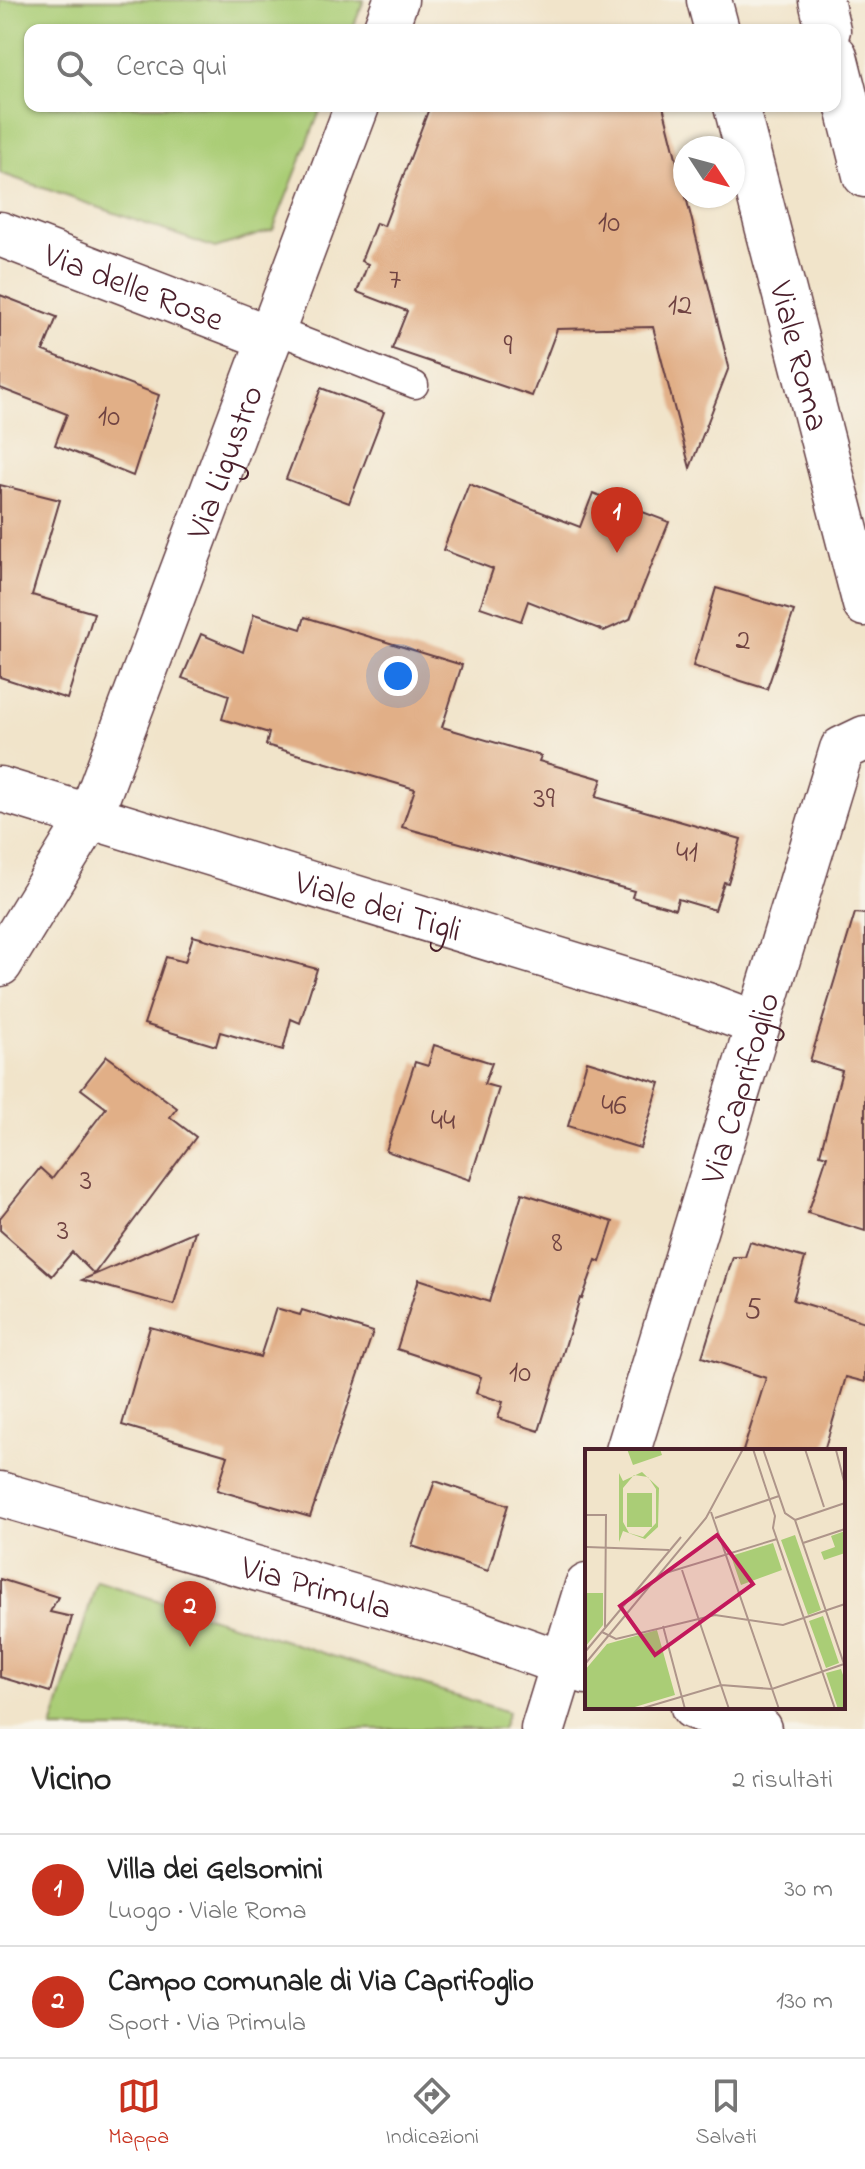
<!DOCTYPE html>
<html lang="it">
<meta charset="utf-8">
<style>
:root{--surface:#fff;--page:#f6f6f6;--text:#222;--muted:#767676;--line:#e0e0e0;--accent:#c8321e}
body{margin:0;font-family:"Indie Flower",sans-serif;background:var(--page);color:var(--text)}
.compass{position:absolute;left:673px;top:136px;width:72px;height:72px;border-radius:50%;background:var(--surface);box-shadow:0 2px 6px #0004;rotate:126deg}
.you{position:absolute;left:398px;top:676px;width:28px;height:28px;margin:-20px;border:6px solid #fff;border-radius:50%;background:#1a73e8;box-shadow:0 0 0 12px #1a73e833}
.badge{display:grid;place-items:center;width:52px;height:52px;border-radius:50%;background:var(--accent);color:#fff;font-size:26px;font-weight:700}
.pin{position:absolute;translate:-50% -66px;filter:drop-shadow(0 2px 4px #0008)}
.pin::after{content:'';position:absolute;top:42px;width:28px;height:24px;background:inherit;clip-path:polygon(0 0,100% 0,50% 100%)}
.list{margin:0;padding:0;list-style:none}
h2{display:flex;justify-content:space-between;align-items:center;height:104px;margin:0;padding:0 32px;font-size:34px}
h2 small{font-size:26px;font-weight:400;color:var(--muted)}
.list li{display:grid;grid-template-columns:52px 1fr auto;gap:24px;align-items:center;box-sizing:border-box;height:112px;padding:0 32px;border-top:2px solid var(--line)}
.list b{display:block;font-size:30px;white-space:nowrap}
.list p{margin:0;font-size:26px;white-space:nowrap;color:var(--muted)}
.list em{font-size:26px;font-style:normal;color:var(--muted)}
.icon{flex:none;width:44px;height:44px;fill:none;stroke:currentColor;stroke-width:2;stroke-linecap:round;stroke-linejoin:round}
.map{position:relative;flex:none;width:865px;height:1729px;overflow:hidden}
.search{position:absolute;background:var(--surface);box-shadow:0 2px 6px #0004;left:24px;right:24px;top:24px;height:88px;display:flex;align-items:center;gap:20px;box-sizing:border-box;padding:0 28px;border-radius:16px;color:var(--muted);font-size:30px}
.sheet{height:328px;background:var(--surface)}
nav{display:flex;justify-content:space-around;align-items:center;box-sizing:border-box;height:112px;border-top:2px solid var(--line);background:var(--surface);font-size:22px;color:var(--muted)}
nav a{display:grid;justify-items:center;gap:4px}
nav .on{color:var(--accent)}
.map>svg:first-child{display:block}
.green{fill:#aacd76;stroke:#7a7650;stroke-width:2}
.building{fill:#e1af87}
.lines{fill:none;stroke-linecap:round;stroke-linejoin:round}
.service-casing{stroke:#633d43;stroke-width:29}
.minor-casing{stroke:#633d43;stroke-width:47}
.service{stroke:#fff;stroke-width:26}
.minor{stroke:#fff;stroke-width:44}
.labels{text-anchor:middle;stroke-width:6;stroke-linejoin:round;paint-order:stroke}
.number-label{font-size:30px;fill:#704342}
.street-label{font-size:34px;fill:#4a1f2b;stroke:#f7f3e8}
.inset-road{fill:none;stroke:#ae958a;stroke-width:2}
.view{fill:#c2185b;fill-opacity:0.15;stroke:#c2185b;stroke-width:4}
.inset-edge{fill:none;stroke:#4a1f2b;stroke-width:4}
</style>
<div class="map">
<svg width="865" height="1729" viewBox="0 0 865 1729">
<rect width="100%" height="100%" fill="#f7f3e8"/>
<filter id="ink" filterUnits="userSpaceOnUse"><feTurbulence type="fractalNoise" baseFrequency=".0125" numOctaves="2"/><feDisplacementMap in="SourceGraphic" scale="16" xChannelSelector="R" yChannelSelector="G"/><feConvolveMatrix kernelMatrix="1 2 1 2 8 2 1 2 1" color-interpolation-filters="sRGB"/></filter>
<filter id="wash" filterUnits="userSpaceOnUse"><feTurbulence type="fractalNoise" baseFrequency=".006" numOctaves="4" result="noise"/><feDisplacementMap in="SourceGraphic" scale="32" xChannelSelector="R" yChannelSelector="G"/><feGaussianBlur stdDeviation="1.8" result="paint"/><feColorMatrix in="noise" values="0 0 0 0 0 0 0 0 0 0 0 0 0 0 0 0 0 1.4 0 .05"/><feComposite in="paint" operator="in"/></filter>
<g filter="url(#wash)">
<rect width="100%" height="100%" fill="#f1e4ca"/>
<g class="green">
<path d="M 0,0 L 364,0 L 352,30 L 30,30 L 30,106 L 322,106 L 273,230 L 215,248 L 0,173 Z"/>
<path d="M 97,1581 L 508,1712 L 502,1729 L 52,1729 Z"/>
</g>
<g id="blocks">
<g class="building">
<path d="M 430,106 L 663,106 L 729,367 L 690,468 L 653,327 L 557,329 L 532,396 L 392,349 L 407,311 L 357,292 L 368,264 L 361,261 L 376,223 L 384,226 Z"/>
<path d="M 0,295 L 57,317 L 43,351 L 159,395 L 133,476 L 55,445 L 67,414 L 0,388 Z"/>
<path d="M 321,388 L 384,412 L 349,503 L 286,479 Z"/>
<path d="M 469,484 L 580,527 L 593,493 L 669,522 L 630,619 L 604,631 L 528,601 L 521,621 L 480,607 L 493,569 L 443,550 Z"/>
<path d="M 0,485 L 60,500 L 32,595 L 94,613 L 67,699 L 0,677 Z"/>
<path d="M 716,588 L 794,611 L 767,689 L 693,666 Z"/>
<path d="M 254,614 L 301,629 L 305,617 L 462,665 L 442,727 L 541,756 L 539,761 L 602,779 L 596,797 L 741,839 L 728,883 L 724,882 L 715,910 L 678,899 L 675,909 L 632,897 L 634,891 L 402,827 L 415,789 L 266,745 L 269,733 L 222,719 L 229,695 L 182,678 L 201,634 L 243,652 Z"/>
<path d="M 855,913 L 865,914 L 865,1231 L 808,1213 L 827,1156 L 820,1154 L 842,1071 L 810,1061 Z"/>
<path d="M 193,936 L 317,969 L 300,1023 L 291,1019 L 283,1050 L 220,1032 L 216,1046 L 144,1024 L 166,957 L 185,962 Z"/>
<path d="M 434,1045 L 492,1063 L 484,1084 L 499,1088 L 470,1180 L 386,1151 L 415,1062 L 428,1066 Z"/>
<path d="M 107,1056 L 177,1108 L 170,1117 L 196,1137 L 94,1274 L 72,1252 L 52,1276 L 0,1230 L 0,1218 L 40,1168 L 52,1179 L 106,1108 L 81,1089 Z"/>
<path d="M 587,1061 L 660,1083 L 640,1148 L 568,1126 Z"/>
<path d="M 522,1193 L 613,1222 L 600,1262 L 596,1260 L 582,1299 L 580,1298 L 539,1431 L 498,1418 L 503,1402 L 476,1393 L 481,1377 L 397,1349 L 419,1279 L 489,1302 Z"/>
<path d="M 195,1231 L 174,1305 L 82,1280 Z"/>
<path d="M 750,1242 L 805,1258 L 793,1300 L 865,1322 L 865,1382 L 846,1377 L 824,1451 L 743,1451 L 766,1378 L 702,1357 L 733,1257 L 745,1257 Z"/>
<path d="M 276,1308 L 300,1315 L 302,1310 L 373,1332 L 310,1517 L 217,1490 L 228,1456 L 122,1425 L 150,1327 L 260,1357 Z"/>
<path d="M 435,1481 L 508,1505 L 488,1571 L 412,1546 Z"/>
<path d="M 0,1579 L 58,1597 L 50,1612 L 72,1617 L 50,1692 L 0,1677 Z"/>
</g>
</g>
</g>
<g filter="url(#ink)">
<use href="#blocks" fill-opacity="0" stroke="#633d43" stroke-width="2"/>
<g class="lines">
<g class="service-casing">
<path id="service" d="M 273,329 L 415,385"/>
</g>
<g class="minor-casing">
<g id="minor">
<path d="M 709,0 L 717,30"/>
<path d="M 821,0 L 828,30"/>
<path d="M 385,30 L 396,0"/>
<path d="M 835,56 L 865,175"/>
<path id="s1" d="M 736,106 L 865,604"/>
<path id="s2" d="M 0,234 L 270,338"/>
<path id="s3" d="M 0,789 L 707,1005 L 758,1024"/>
<path id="s4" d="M 0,964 L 90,817 L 357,106"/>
<path id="s5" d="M 628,1451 L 842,749 L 865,738"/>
<path id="s6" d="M 0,1494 L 472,1631 L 587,1672"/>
<path d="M 693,1707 L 759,1729"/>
<path d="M 543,1729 L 587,1586"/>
</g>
</g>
<use href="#service" class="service"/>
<use href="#minor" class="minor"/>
</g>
</g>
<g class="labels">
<g class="number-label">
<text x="609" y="231">10</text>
<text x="395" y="288">7</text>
<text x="680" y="314">12</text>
<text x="508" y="354">9</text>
<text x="109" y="425">10</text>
<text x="743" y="649">2</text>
<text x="544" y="807">39</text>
<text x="687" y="861">41</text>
<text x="614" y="1114">46</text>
<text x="443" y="1129">44</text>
<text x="86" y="1189">3</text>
<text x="63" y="1239">3</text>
<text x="557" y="1251">8</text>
<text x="753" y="1318">5</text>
<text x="520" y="1381">10</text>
</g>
<g class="street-label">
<text dy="12" stroke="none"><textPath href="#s2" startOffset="144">Via delle Rose</textPath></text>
<text dy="12" stroke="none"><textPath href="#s1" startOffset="258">Viale Roma</textPath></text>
<text dy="12" stroke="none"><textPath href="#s4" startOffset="552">Via Ligustro</textPath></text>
<text dy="12" stroke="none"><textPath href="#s3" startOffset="396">Viale dei Tigli</textPath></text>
<text dy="12" stroke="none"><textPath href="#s5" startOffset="380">Via Caprifoglio</textPath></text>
<text dy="12" stroke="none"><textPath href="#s6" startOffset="330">Via Primula</textPath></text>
</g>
</g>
<g transform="translate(585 1449)">
<rect width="260" height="260" fill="#f1e4ca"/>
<path d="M 42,0 L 75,0 L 77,6 L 48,16 ZM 57,23 L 74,39 L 73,78 L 60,90 L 38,82 L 34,93 L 34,24 L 38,32 ZM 49,26 L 63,28 L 71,40 L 71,74 L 58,88 L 44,84 L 38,73 L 38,39 ZM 42,44 L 67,44 L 67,78 L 42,78 ZM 260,82 L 260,104 L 239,111 L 236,103 L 250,98 L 246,87 ZM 210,86 L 236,161 L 223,166 L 196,91 ZM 188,94 L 197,121 L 156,136 L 146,107 ZM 0,144 L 18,144 L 18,176 L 0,198 ZM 238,167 L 254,214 L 241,219 L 224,172 ZM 72,181 L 90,246 L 43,260 L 0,260 L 0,221 L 22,195 ZM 256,220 L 260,232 L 260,260 L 253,260 L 241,224 Z" fill="#aacd76" fill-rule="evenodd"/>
<path class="inset-road" d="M 168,0 L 190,67 L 188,79 L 250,260M 178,0 L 200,64 L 210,71 L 260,218M 220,0 L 239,58M 251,1 L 260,36M 126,63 L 194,260M 0,66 L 21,66 L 20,178M 130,69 L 194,47M 210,71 L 260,54M 218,94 L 260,80M 2,98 L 84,101M 97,121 L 144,260M 74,126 L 192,90M 78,177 L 100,260M 17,183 L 31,190 L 130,166 L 198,176 L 260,155M 0,203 L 96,88M 0,215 L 121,69 L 158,0M 55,260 L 136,236 L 187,240 L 259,215"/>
<path class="view" d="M 132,86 L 168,135 L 70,206 L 35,157 Z"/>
<rect width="260" height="260" class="inset-edge"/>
</g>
</svg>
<svg class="compass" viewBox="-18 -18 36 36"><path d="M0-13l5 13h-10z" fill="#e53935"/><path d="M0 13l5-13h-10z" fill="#767676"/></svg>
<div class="you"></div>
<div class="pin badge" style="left:617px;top:553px">1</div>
<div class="pin badge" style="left:190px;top:1647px">2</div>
<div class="search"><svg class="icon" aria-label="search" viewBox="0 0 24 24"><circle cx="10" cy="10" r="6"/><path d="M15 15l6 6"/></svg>Cerca qui</div>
</div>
<section class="sheet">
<h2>Vicino<small>2 risultati</small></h2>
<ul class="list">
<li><span class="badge">1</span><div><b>Villa dei Gelsomini</b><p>Luogo · Viale Roma</p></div><em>30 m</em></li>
<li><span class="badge">2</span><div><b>Campo comunale di Via Caprifoglio</b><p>Sport · Via Primula</p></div><em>130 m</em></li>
</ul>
</section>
<nav>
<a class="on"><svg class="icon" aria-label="map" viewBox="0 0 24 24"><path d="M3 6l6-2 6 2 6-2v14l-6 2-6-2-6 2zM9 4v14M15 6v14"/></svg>Mappa</a>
<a><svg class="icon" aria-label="directions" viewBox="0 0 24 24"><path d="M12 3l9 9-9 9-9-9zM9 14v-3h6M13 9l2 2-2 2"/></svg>Indicazioni</a>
<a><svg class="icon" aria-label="saved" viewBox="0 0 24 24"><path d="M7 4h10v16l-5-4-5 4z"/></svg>Salvati</a>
</nav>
